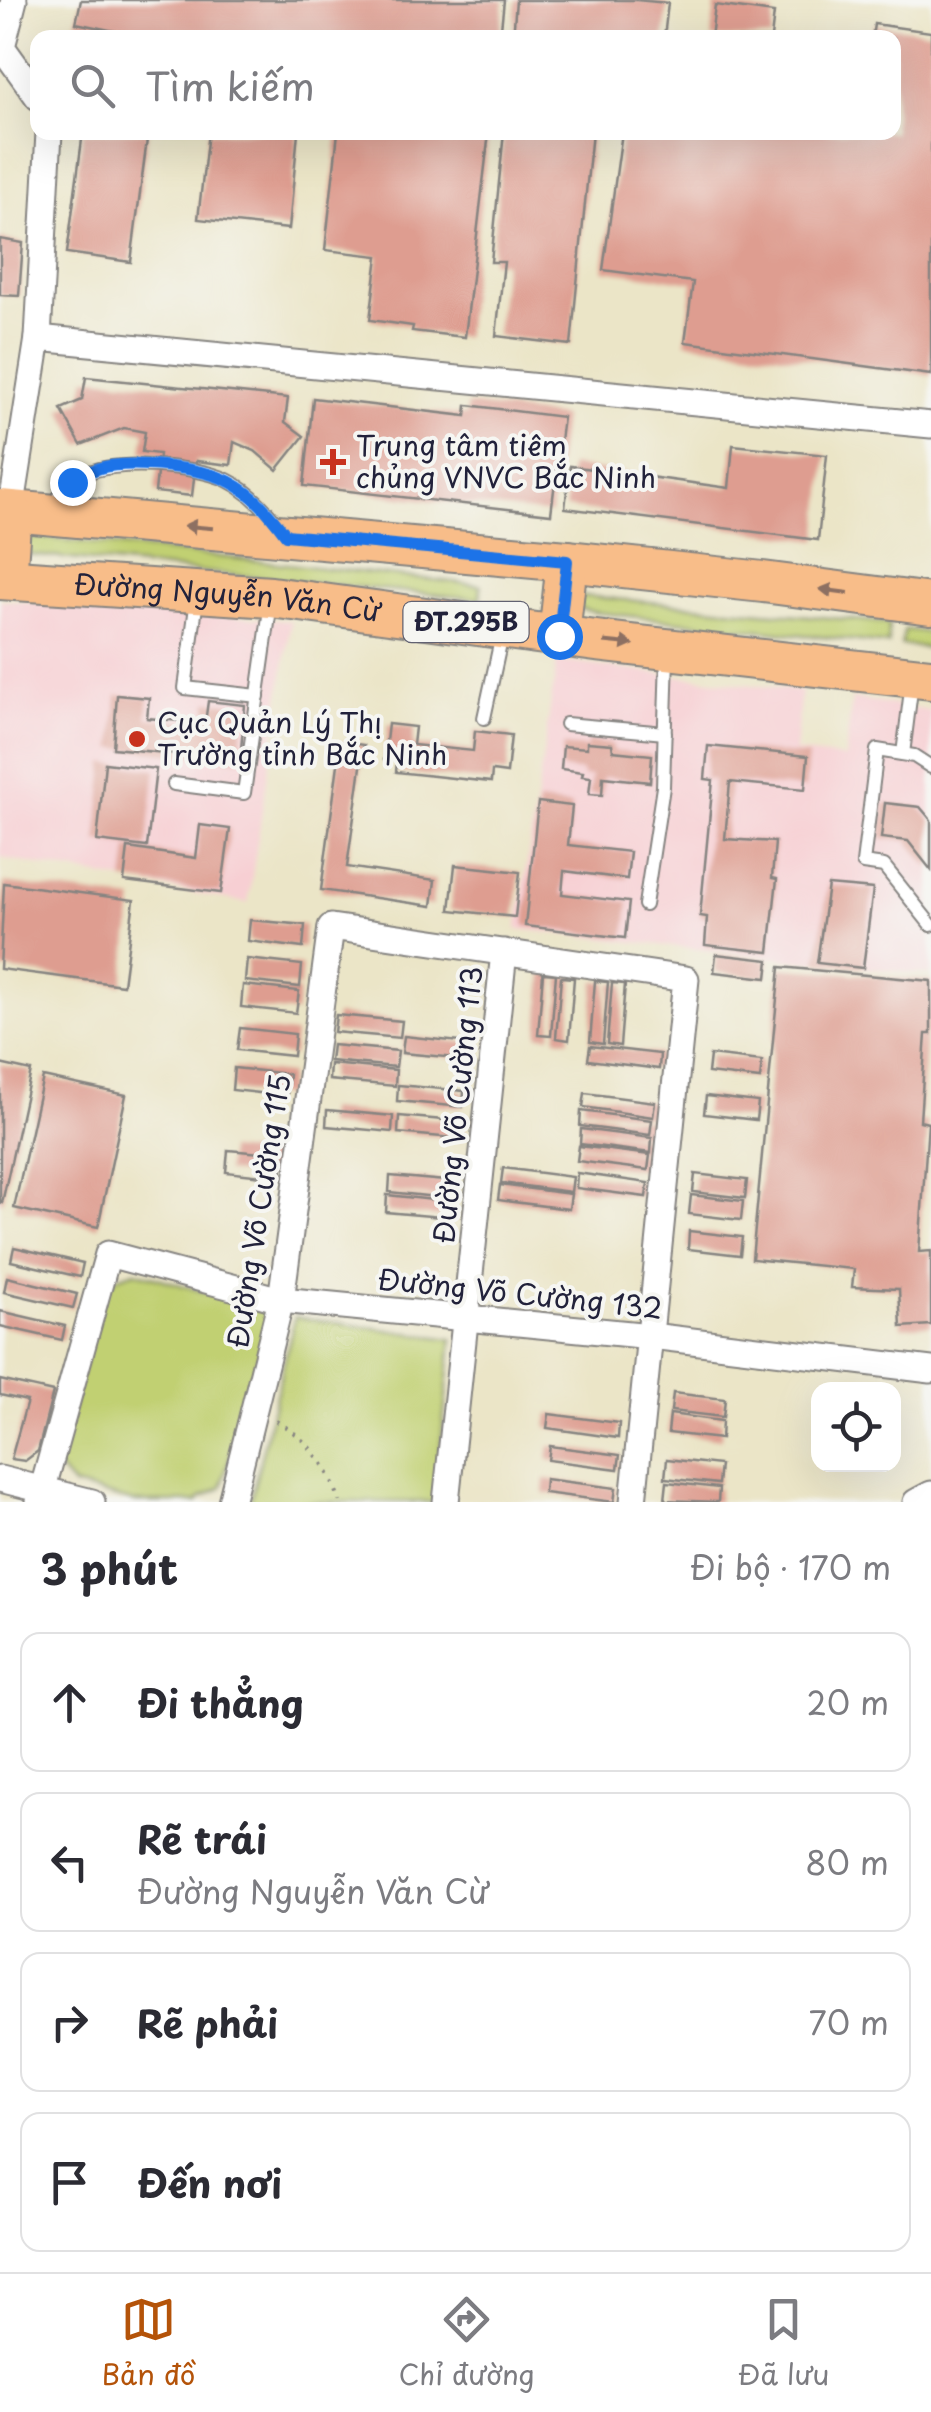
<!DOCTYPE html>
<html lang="vi">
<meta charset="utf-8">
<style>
:root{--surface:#fff;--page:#f2f2f3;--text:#2b2b33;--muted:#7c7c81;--line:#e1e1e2;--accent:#b45309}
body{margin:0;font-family:"Playpen Sans",sans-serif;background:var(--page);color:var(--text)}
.controls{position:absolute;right:30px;bottom:30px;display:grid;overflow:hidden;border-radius:20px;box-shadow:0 10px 40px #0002}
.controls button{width:90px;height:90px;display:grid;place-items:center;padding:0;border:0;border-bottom:2px solid var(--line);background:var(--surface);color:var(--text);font:50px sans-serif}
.stop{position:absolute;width:30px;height:30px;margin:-22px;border:8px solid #1a73e8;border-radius:50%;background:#fff}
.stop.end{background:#1a73e8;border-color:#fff;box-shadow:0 2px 10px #0008}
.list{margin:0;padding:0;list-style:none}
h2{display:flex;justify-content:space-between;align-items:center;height:130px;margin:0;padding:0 40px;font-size:42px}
h2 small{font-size:32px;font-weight:400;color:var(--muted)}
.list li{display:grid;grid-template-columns:65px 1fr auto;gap:30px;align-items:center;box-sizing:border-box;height:140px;margin:0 20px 20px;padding:0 20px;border:2px solid var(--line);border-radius:20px}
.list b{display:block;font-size:38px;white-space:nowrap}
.list p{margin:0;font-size:32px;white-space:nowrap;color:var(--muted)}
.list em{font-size:32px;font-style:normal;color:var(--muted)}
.icon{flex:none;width:55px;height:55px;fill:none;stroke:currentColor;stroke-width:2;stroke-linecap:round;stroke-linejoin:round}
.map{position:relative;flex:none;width:931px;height:1502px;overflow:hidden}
.search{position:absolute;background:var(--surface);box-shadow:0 10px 40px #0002;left:30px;right:30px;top:30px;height:110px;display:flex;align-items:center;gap:25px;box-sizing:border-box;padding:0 35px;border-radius:20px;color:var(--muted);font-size:38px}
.sheet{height:770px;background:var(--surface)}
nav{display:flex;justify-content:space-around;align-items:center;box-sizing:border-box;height:140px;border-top:2px solid var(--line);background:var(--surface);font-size:28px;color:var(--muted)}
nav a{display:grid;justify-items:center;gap:5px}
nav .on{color:var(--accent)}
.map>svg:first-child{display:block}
.built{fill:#f7cfd3}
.green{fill:#c1d072;stroke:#727956;stroke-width:2.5}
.building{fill:#de9d90}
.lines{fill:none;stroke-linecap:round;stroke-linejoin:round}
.lane-casing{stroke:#868481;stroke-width:16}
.street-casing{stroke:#868481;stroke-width:29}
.primary-casing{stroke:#868481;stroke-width:44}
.path{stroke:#868481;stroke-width:4;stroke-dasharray:2.5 8;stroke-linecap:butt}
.lane{stroke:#fff;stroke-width:12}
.street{stroke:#fff;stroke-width:25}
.primary{stroke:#f8bd89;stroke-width:40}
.oneway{fill:#8d7062}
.route{stroke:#1a73e8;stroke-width:12}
.poi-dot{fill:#c8321e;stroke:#f6f6f2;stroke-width:4}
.labels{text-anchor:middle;stroke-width:8;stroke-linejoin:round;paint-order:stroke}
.shield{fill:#f6f6f2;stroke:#626272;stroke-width:2.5}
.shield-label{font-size:25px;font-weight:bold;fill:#22223b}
.poi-label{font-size:28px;fill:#22223b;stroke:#f6f6f2;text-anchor:start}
.street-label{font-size:28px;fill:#22223b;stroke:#f6f6f2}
</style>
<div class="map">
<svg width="931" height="1502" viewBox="0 0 931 1502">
<rect width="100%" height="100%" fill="#f6f6f2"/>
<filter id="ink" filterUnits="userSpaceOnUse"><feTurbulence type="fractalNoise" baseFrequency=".01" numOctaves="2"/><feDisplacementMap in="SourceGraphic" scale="20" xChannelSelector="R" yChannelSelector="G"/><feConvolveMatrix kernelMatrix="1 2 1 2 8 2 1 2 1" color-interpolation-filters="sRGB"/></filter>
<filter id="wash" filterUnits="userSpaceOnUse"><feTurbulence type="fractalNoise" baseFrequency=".0048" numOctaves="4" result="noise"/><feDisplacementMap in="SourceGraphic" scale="40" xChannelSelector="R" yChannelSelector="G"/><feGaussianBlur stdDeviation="2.25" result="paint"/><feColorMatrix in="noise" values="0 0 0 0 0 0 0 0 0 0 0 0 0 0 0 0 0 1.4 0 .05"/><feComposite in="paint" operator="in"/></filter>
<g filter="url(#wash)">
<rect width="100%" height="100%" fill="#ebe5c7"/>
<g class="built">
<path d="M 0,600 L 291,621 L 248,903 L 0,858 Z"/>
<path d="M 557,661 L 801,691 L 795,752 L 845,758 L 852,698 L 931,711 L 931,975 L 517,929 Z"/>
</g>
<g class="green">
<path d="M 27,536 L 481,585 L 480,599 L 31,555 L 25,550 Z"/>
<path d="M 582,596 L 889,623 L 888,644 L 593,612 L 578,608 Z"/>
<path d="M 905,629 L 931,633 L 931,648 L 901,645 Z"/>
<path d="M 135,1271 L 261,1309 L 269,1320 L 221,1488 L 200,1498 L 198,1502 L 134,1502 L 73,1486 L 56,1466 L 104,1290 L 117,1277 Z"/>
<path d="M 295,1317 L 452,1339 L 435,1502 L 250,1502 Z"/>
</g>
<g id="blocks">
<g class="building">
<path d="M 81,0 L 504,0 L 500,38 L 148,38 L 76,23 Z"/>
<path d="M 516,0 L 636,0 L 668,3 L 664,38 L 513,38 Z"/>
<path d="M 715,5 L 774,13 L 771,38 L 711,38 Z"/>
<path d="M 874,24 L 931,32 L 931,375 L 685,342 L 693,282 L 603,270 L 622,132 L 894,132 L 894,38 L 872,38 Z"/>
<path d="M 83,132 L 148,132 L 131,262 L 67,253 Z"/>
<path d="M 208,132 L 298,132 L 289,229 L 198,219 Z"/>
<path d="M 338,132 L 489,132 L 465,337 L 412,331 L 413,326 L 370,320 L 378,256 L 325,250 Z"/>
<path d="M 504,132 L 592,132 L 571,345 L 496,336 L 504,262 L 491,262 Z"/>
<path d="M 0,239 L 23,243 L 19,296 L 0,295 Z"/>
<path d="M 86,377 L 288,398 L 285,422 L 304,436 L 277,470 L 255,451 L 234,442 L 231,465 L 196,461 L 192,496 L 155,492 L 159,454 L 142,452 L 145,432 L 124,428 L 81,445 L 61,409 L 82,400 Z"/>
<path d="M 313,398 L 466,416 L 467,405 L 563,417 L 551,514 L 304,486 Z"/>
<path d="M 733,445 L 827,455 L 818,540 L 565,508 L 570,466 L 729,488 Z"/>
<path d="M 117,695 L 149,698 L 147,718 L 205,723 L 208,701 L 245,705 L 240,760 L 113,748 Z"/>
<path d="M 388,724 L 415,727 L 413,745 L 473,751 L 475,731 L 511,735 L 507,773 L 492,771 L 491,782 L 396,772 L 397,760 L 384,759 Z"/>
<path d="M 341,742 L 364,745 L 347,867 L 435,880 L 432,906 L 321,890 Z"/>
<path d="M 587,742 L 612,744 L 613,751 L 652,755 L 650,782 L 603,777 L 602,795 L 589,794 L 591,777 L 582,776 L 583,772 L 561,769 L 563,746 L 587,748 Z"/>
<path d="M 708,746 L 808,756 L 805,789 L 730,782 L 725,839 L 775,842 L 772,878 L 777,879 L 769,952 L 705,945 L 707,917 L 700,916 L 713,780 L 705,779 Z"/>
<path d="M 105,763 L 156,769 L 147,847 L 97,841 Z"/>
<path d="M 538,802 L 572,806 L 568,845 L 630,852 L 627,879 L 564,871 L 562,894 L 629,902 L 625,938 L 525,926 Z"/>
<path d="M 885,803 L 920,807 L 931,820 L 931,870 L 908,841 L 881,838 Z"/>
<path d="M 200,825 L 230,829 L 221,893 L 124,881 L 128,848 L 196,858 Z"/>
<path d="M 455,865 L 520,872 L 515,917 L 450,910 Z"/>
<path d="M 4,883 L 134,900 L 123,985 L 0,969 Z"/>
<path d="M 828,885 L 873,889 L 863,968 L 817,963 Z"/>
<path d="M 250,920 L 305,925 L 303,948 L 248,941 Z"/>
<path d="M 716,954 L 769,960 L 767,978 L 714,972 Z"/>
<path d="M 247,959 L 302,965 L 300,987 L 245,981 Z"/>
<path d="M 780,967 L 931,981 L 931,1034 L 926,1034 L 920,1121 L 928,1123 L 919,1252 L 931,1251 L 931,1325 L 901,1327 L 899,1289 L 852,1287 L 854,1269 L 752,1259 Z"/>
<path d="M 543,973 L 556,974 L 551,1036 L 538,1035 Z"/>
<path d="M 561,977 L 574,978 L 569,1040 L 556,1038 Z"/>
<path d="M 595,981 L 608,982 L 603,1044 L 590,1042 Z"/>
<path d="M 612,983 L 625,984 L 620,1046 L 607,1044 Z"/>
<path d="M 243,985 L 299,991 L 296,1013 L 241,1007 Z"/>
<path d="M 336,1015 L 402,1021 L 400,1038 L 334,1032 Z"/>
<path d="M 240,1028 L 295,1034 L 293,1056 L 237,1050 Z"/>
<path d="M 404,1036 L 470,1043 L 468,1059 L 402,1053 Z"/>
<path d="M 332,1045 L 398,1051 L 396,1067 L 330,1061 Z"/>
<path d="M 590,1046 L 660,1054 L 659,1069 L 588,1060 Z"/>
<path d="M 710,1055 L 762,1061 L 760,1079 L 708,1073 Z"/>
<path d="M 0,1064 L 31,1071 L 2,1203 L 0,1202 Z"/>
<path d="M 330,1064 L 396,1070 L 395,1086 L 329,1080 Z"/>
<path d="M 234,1068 L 289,1074 L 287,1096 L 232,1090 Z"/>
<path d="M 43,1077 L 126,1095 L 98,1227 L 14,1208 Z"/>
<path d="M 398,1085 L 464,1091 L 463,1107 L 397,1101 Z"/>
<path d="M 585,1093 L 655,1102 L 653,1117 L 583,1107 Z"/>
<path d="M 706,1096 L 758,1102 L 756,1120 L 704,1114 Z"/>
<path d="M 327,1110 L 393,1116 L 392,1132 L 326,1126 Z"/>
<path d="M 581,1111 L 652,1120 L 650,1135 L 580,1126 Z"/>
<path d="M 399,1116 L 465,1122 L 464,1139 L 398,1133 Z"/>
<path d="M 581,1129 L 652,1138 L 651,1153 L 580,1144 Z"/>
<path d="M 579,1146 L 650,1155 L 648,1170 L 577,1161 Z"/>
<path d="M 228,1150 L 283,1155 L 281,1178 L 226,1172 Z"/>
<path d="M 503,1168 L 573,1177 L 571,1192 L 501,1183 Z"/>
<path d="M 577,1173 L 648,1183 L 646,1197 L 576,1188 Z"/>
<path d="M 695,1174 L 747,1180 L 745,1198 L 693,1192 Z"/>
<path d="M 390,1176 L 456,1182 L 455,1199 L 389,1192 Z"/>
<path d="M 500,1185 L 571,1194 L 569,1209 L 498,1200 Z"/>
<path d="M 387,1195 L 453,1202 L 452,1218 L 386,1212 Z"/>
<path d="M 691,1195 L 743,1201 L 741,1220 L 689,1214 Z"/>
<path d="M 689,1231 L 742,1237 L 740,1255 L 688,1249 Z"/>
<path d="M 14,1247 L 83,1263 L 80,1277 L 11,1261 Z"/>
<path d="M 7,1277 L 77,1294 L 73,1308 L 4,1292 Z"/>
<path d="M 0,1311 L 65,1326 L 62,1340 L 0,1326 Z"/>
<path d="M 0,1380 L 53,1392 L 38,1451 L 25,1461 L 11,1459 L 27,1401 L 0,1395 Z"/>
<path d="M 673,1393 L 725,1399 L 723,1417 L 671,1411 Z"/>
<path d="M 549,1414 L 619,1423 L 618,1438 L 547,1428 Z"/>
<path d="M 670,1414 L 722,1421 L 721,1439 L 668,1433 Z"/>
<path d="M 550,1446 L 620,1455 L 618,1469 L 548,1460 Z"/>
<path d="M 667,1459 L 720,1465 L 718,1484 L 665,1478 Z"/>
<path d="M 545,1479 L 616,1488 L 614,1502 L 544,1493 Z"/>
<path d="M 667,1482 L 719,1488 L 718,1502 L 665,1500 Z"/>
</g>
</g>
</g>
<g filter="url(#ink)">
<use href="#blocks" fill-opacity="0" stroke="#868481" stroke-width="2.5"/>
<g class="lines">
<g class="lane-casing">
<g id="lane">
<path d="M 50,508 C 60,496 69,483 83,475 C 113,459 196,465 227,480 C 248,490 265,508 279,526"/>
<path d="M 197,599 L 185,688 L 258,696"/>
<path d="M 484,718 L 502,635"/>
<path d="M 566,724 L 665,733"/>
<path d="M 903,754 L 912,682"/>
<path d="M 931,767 L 914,756 L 877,750 L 863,863 L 884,866 L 931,925"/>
<path d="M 174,784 L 244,793 L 271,602"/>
<path d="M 645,905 L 663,787 L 667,656"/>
</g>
</g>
<g class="street-casing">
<g id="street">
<path d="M 14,0 L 2,47 L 38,97"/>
<path d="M 38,338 L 931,425"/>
<path d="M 11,511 L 38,338 L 49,132"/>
<path d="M 0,1479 L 92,1502"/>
<path d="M 39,1502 L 108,1254 L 281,1300 L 651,1336 L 931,1370"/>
<path d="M 231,1502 L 281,1300 L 331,927 L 686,979 L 633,1502"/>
<path d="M 446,1502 L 504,952"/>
<path d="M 916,1502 L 931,1494"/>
</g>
</g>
<g class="primary-casing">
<g id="primary">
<path d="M 0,510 L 567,561 L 763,582 L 931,604"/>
<path id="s1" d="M 0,579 L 271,597 L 596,641 L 931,679"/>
<path d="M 6,579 L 11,511"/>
<path d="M 559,636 L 567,561"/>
</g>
</g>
<path class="path" d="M 276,1421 C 308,1439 329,1467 340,1502"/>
<use href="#lane" class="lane"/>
<use href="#street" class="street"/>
<use href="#primary" class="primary"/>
</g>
<defs><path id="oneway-solid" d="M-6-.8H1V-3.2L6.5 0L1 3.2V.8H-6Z" transform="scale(2.5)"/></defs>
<g class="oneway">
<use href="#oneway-solid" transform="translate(198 527) rotate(-175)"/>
<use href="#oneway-solid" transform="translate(834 591) rotate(-172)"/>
<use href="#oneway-solid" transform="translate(619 643) rotate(6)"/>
</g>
</g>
<g class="lines" filter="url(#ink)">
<path class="route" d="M 72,482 C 81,476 90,471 100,468 C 130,460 203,467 230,482 C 254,494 270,514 286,535 L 567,561 L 559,636"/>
</g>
<g class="poi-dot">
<path d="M328 447h10v10h10v10h-10v10h-10v-10h-10v-10h10z"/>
<circle cx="137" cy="739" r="10"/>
</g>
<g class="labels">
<rect class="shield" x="403.5" y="602" width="125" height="40" rx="8"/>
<g class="shield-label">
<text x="466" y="631">ĐT.295B</text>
</g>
<g class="poi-label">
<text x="356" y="456">Trung tâm tiêm<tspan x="356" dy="32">chủng VNVC Bắc Ninh</tspan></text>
<text x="157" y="733">Cục Quản Lý Thị<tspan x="157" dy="32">Trường tỉnh Bắc Ninh</tspan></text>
</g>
<g class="street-label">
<text dy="10" stroke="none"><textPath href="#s1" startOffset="228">Đường Nguyễn Văn Cừ</textPath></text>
<text transform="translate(458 1105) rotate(-84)" y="10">Đường Võ Cường 113</text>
<text transform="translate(259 1211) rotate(-81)" y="10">Đường Võ Cường 115</text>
<text transform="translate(520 1294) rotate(6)" y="10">Đường Võ Cường 132</text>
</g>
</g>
</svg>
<div class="controls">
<button><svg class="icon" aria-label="locate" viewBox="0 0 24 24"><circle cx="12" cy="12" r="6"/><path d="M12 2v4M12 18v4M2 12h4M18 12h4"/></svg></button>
</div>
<div class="stop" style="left:559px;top:636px"></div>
<div class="stop end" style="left:72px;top:482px"></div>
<div class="search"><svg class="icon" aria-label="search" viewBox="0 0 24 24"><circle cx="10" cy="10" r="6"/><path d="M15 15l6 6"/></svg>Tìm kiếm</div>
</div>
<section class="sheet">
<h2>3 phút<small>Đi bộ · 170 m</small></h2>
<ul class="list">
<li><svg class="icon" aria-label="ahead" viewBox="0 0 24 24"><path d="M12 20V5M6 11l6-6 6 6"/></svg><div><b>Đi thẳng</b></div><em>20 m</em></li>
<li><svg class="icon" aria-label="left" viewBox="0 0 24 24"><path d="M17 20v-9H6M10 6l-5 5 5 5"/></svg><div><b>Rẽ trái</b><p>Đường Nguyễn Văn Cừ</p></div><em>80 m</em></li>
<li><svg class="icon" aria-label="right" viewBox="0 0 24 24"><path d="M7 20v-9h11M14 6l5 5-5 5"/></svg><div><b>Rẽ phải</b></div><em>70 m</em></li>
<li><svg class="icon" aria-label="arrive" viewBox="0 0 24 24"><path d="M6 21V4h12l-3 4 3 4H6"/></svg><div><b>Đến nơi</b></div></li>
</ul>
</section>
<nav>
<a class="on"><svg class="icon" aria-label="map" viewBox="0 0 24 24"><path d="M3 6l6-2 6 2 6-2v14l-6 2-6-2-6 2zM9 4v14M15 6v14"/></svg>Bản đồ</a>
<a><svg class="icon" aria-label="directions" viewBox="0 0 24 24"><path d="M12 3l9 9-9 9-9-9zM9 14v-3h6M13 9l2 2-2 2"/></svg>Chỉ đường</a>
<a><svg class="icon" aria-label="saved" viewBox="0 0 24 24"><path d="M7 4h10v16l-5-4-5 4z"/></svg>Đã lưu</a>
</nav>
